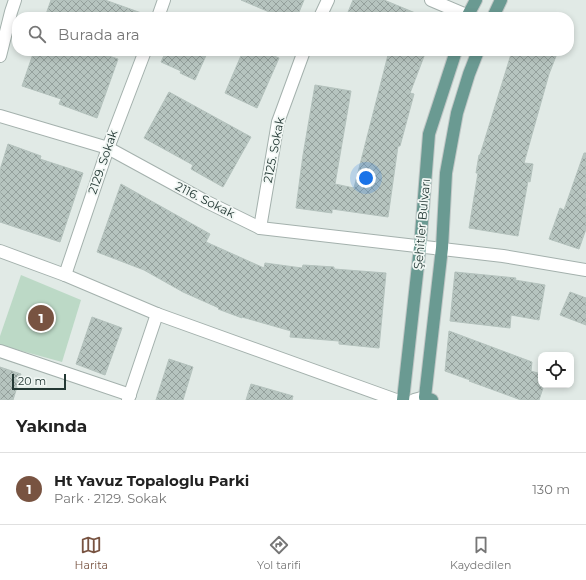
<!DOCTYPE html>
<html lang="tr">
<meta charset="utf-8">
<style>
:root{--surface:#fff;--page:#f2f2f2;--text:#222;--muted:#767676;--line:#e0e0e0;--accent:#785341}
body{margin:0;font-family:Montserrat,sans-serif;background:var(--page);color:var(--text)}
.controls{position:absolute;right:12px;bottom:12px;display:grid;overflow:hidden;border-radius:8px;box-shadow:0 2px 6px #0003}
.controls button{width:36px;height:36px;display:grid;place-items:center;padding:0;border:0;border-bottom:1px solid var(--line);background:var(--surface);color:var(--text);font:20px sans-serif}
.scale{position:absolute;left:12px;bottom:10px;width:54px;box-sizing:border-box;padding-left:4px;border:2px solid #233834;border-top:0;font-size:11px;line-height:14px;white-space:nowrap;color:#233834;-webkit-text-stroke:3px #f1f7f4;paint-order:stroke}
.you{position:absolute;left:366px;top:178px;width:14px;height:14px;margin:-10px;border:3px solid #fff;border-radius:50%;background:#1a73e8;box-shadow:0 0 0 6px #1a73e833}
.badge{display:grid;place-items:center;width:26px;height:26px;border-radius:50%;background:var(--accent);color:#fff;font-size:13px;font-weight:700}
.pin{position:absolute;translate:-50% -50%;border:2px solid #fff;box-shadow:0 1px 4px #0006}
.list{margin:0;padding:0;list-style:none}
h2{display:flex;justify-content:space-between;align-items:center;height:52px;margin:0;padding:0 16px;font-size:17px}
h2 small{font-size:13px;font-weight:400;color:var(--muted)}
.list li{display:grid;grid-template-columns:26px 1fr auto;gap:12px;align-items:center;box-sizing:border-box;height:72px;padding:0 16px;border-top:1px solid var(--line)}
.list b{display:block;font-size:15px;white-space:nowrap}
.list p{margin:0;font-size:13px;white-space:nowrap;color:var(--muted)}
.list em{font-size:13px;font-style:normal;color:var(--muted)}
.icon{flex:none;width:22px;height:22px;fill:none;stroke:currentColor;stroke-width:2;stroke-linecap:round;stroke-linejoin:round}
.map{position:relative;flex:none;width:586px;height:400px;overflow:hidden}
.search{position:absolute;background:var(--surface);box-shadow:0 2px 6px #0003;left:12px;right:12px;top:12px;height:44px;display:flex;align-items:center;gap:10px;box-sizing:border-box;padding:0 14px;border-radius:16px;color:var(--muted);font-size:15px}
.sheet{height:124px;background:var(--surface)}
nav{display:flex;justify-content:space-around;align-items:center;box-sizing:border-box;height:56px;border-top:1px solid var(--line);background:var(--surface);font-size:11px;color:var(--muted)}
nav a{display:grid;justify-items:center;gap:2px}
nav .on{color:var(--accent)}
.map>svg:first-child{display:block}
.park{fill:#bcd9c6}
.building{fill:url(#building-cross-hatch);stroke:#b4c2bd}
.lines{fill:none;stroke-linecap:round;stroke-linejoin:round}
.minor-casing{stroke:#a4b1ad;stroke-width:14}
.major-casing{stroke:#c1c7c6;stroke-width:14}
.minor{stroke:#fff;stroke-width:12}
.major{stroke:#6a9a92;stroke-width:12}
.labels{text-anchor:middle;stroke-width:3.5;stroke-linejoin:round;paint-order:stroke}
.street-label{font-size:12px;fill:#233834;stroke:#f1f7f4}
</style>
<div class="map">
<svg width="586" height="400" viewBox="0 0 586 400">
<defs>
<pattern id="building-cross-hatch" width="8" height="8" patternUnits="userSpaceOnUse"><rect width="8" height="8" fill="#b6c4bf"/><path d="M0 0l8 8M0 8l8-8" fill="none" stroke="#94a09c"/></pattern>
</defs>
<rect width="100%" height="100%" fill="#e1eae6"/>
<path class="park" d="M 21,275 L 81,300 L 62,362 L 0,345 L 0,336 Z"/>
<g class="building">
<path d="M 51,0 L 105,0 L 147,15 L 146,17 L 45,17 Z"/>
<path d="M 241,0 L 304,0 L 297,17 L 281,17 Z"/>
<path d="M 353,0 L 384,0 L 425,17 L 346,17 Z"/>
<path d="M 34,51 L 94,51 L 118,59 L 97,118 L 59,104 L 61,99 L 22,86 Z"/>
<path d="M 166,51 L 208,51 L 195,80 L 180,73 L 181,71 L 161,62 Z"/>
<path d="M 243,51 L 263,51 L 279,58 L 257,108 L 225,93 Z"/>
<path d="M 389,51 L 426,51 L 410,93 L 414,94 L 400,146 L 398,146 L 388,217 L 332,209 L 332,213 L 296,208 L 303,155 L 315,85 L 351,91 L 335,184 L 354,188 Z"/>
<path d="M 512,51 L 558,51 L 549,74 L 524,163 L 533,164 L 530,182 L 528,181 L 518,236 L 469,228 L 478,173 L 476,173 L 479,155 L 480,155 Z"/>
<path d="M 169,92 L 251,137 L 223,187 L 191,169 L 193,165 L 144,138 Z"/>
<path d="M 8,144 L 41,156 L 40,159 L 83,173 L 60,242 L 0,222 L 0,170 Z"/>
<path d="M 584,153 L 586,153 L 586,229 L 579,249 L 549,239 L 560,208 L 564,210 Z"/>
<path d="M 121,184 L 210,234 L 206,242 L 264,268 L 265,263 L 302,268 L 303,265 L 334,267 L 334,269 L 386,273 L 379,348 L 339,344 L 339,341 L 290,337 L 291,331 L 242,317 L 242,318 L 218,309 L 219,308 L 183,292 L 144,270 L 97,252 Z"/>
<path d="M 455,272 L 516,278 L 515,280 L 545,285 L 539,320 L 511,315 L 510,328 L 450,321 Z"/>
<path d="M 570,292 L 586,298 L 586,325 L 560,315 Z"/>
<path d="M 92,317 L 122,328 L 105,375 L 76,364 Z"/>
<path d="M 449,331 L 532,362 L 531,371 L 541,374 L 541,385 L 544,385 L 539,400 L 521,400 L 469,381 L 470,380 L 445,371 Z"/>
<path d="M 169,359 L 193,367 L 183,400 L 156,400 Z"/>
<path d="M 0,367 L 21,374 L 13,400 L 0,400 Z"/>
<path d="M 251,384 L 293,396 L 292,400 L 246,400 Z"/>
</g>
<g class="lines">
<g class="minor-casing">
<g id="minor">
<path d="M 431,0 L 471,17"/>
<path d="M 158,17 L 164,0"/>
<path d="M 320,17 L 328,0"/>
<path d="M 0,56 L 11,12 L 15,0"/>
<path d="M 0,116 L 108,148 L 205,201 L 260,228 L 503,256 L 586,270"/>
<path d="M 260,228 L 278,122 L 304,51"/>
<path d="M 0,251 L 65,275 L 157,314 L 396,400"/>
<path d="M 65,275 L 108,148 L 145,51"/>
<path d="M 0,351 L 130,395"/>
<path d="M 128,400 L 157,314"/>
<path d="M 414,400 L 425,397 L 424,400"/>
</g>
</g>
<g class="major-casing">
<g id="major">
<path d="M 467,17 L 476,0"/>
<path d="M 493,17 L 501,0"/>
<path d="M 403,400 L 420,247 L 429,134 L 456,51"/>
<path d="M 432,400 L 425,397 L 442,248 L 446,173 L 457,113 L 469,74 L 478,51"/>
</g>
</g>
<use href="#minor" class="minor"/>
<use href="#major" class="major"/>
</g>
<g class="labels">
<g class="street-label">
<text transform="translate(274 150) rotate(-79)" y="4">2125. Sokak</text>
<text transform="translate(103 162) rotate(-71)" y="4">2129. Sokak</text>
<text transform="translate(205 200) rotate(27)" y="4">2116. Sokak</text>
<text transform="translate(422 224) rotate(-85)" y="4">Şehitler Bulvarı</text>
</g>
</g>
</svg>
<div class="controls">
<button><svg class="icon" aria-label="locate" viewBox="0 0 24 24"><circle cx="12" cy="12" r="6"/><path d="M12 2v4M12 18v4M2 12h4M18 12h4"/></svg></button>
</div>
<div class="scale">20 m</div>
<div class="you"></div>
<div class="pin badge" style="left:41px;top:318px">1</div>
<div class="search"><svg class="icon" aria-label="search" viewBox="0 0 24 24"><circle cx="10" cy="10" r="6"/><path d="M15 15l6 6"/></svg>Burada ara</div>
</div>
<section class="sheet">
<h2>Yakında<small></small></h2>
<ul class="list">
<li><span class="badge">1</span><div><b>Ht Yavuz Topaloglu Parki</b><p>Park · 2129. Sokak</p></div><em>130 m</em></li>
</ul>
</section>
<nav>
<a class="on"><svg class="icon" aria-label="map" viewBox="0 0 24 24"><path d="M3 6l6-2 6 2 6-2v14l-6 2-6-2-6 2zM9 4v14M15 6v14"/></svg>Harita</a>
<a><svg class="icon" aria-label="directions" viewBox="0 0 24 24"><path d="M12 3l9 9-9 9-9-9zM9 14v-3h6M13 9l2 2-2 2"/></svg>Yol tarifi</a>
<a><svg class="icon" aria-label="saved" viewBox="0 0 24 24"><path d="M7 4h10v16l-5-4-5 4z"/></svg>Kaydedilen</a>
</nav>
